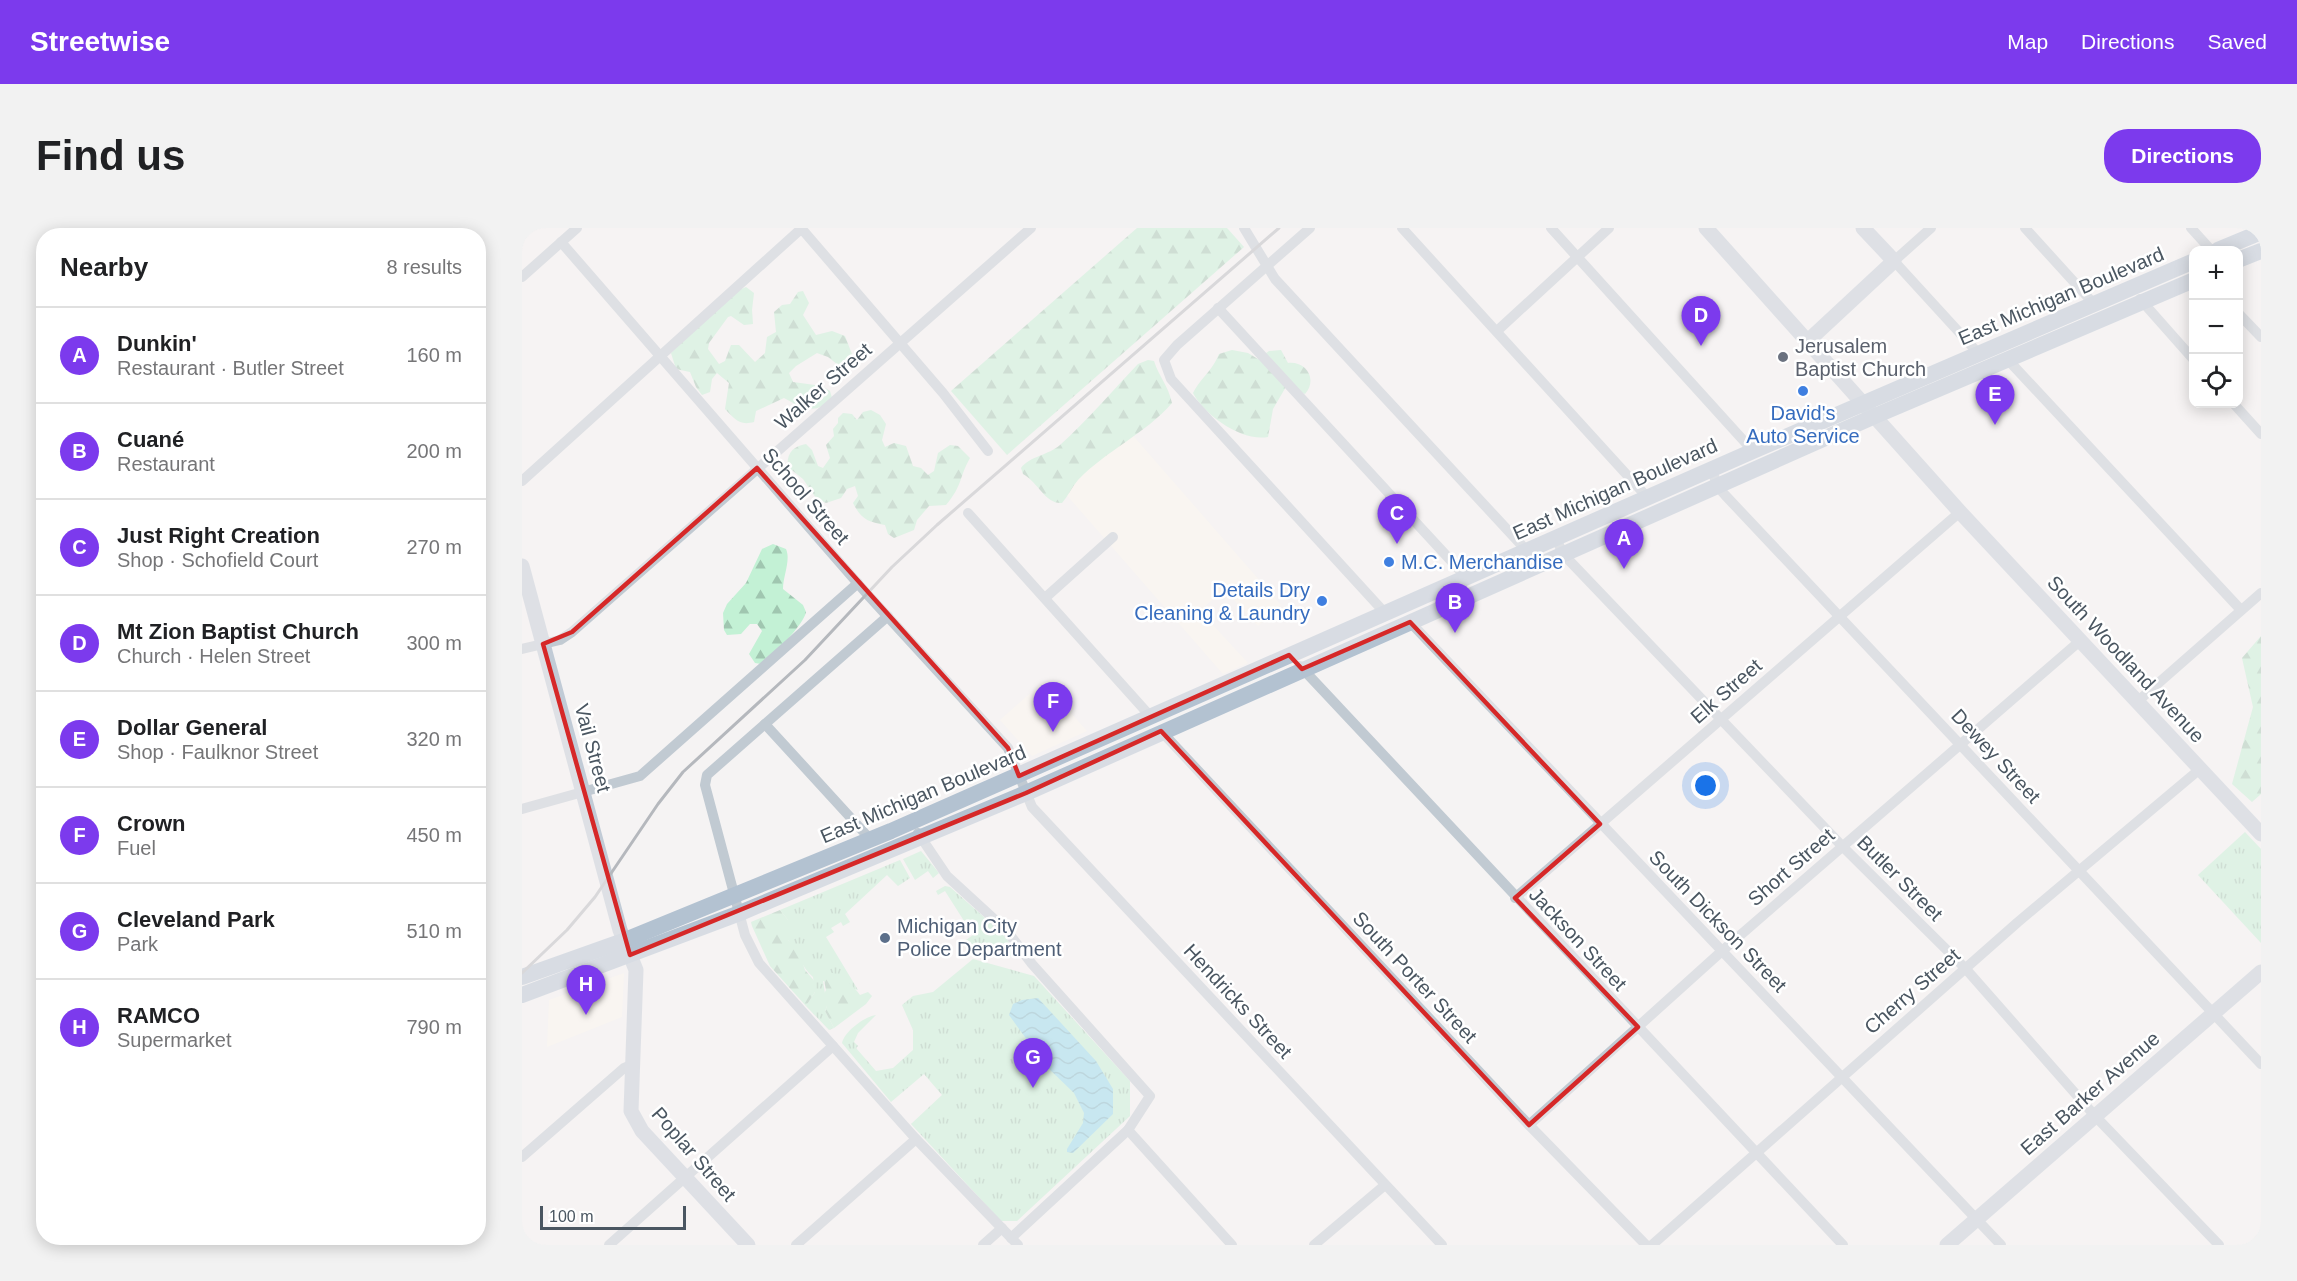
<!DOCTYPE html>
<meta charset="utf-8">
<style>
:root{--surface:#fff;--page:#f2f2f2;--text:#202124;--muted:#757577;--line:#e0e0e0;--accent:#7c3aed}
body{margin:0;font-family:Helvetica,sans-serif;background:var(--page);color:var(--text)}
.controls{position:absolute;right:18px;top:18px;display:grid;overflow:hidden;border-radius:12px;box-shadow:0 3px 15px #0003}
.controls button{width:54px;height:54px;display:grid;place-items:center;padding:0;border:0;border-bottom:2px solid var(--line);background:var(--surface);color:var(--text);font:30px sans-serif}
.scale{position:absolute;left:18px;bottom:15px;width:146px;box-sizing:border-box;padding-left:6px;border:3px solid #4a5661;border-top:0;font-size:16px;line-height:21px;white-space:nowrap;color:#4a5661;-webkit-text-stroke:4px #fff;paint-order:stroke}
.you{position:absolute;left:1184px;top:558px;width:21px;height:21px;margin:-15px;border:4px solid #fff;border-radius:50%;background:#1a73e8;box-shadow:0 0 0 9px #1a73e833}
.badge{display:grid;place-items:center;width:39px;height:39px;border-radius:50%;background:var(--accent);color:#fff;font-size:20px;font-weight:700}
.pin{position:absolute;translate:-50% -50px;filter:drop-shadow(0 2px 3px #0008)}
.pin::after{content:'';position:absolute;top:32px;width:21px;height:18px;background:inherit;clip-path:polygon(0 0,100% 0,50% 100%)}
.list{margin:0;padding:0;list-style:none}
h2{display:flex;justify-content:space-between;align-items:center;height:78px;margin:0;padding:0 24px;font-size:26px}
h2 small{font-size:20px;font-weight:400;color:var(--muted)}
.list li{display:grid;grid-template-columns:39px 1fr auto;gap:18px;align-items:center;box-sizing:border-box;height:96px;padding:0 24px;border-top:2px solid var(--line)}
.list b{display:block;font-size:22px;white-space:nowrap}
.list p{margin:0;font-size:20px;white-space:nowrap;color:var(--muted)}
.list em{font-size:20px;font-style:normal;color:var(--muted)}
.icon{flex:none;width:33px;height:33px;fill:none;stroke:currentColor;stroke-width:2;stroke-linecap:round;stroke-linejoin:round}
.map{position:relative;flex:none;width:1739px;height:1017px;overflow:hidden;border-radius:24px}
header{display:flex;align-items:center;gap:36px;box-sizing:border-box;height:84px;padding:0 30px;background:var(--accent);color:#fff}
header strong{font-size:28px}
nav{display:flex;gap:33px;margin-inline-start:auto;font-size:21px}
.intro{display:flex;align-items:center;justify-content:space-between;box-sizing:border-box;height:144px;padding:0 36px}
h1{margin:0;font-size:42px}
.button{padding:15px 27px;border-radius:24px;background:var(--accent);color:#fff;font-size:21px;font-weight:700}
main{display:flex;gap:36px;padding:0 36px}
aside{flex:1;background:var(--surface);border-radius:24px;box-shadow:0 3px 15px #0003}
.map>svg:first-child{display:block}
.commercial{fill:#fdf9ef}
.grass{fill:url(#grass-tufts)}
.forest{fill:url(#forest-firs)}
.water{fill:url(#water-waves)}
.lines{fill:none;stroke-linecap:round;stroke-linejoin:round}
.street{stroke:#c1cad2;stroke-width:10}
.secondary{stroke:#c1cbd6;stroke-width:15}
.primary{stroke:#b3c2d1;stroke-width:16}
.rail{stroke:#b5b8bd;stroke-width:3}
.marked{fill:none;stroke:#d62828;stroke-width:4.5;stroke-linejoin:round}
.worship-dot{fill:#6b7280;stroke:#fff;stroke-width:2}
.shop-dot{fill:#3f7fe0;stroke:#fff;stroke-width:2}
.service-dot{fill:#5c6f8a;stroke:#fff;stroke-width:2}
.labels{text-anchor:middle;stroke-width:5;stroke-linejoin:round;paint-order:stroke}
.street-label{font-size:20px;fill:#4a5661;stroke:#fff}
.worship-label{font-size:20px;fill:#5b616d;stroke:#fff;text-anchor:start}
.shop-label{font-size:20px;fill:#366cbe;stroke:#fff}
.service-label{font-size:20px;fill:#4e5e75;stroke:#fff;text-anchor:start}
</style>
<header>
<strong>Streetwise</strong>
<nav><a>Map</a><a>Directions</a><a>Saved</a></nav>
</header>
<div class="intro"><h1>Find us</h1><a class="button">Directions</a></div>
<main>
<aside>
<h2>Nearby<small>8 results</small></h2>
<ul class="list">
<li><span class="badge">A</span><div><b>Dunkin'</b><p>Restaurant · Butler Street</p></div><em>160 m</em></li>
<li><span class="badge">B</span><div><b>Cuané</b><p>Restaurant</p></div><em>200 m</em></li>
<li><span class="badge">C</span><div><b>Just Right Creation</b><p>Shop · Schofield Court</p></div><em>270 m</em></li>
<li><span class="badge">D</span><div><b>Mt Zion Baptist Church</b><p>Church · Helen Street</p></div><em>300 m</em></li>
<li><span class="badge">E</span><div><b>Dollar General</b><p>Shop · Faulknor Street</p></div><em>320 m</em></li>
<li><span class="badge">F</span><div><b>Crown</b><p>Fuel</p></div><em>450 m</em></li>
<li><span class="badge">G</span><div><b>Cleveland Park</b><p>Park</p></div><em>510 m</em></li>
<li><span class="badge">H</span><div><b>RAMCO</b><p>Supermarket</p></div><em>790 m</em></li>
</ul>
</aside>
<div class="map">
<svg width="1739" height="1017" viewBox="0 0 1739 1017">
<defs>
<pattern id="grass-tufts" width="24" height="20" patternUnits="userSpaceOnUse" patternTransform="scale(1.5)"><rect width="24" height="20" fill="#c3f1d5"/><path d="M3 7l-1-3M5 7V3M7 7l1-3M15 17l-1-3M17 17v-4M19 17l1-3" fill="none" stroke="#a0c6b0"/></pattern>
<pattern id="forest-firs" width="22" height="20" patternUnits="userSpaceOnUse" patternTransform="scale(1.5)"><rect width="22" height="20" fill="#c3f1d5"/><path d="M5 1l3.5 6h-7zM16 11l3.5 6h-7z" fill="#a0c6b0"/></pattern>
<pattern id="water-waves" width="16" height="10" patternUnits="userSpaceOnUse" patternTransform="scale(1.5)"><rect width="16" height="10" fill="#90daee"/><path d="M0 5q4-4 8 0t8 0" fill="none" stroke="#78b4c4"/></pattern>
</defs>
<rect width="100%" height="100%" fill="#f5f3f3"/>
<g class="commercial">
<path d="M 607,203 L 759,377 L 736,398 L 702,361 L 678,383 L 726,435 L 701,446 L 542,264 Z"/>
<path d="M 521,454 L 565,503 L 510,528 L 478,492 Z"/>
<path d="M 102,745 L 100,789 L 25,819 L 27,772 Z"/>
</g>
<g class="grass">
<path d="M 1723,604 L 1739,621 L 1739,715 L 1676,647 Z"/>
<path d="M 399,623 L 417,645 L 411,650 L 406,643 L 393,652 L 381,631 Z"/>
<path d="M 378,632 L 388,650 L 376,658 L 365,647 L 323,686 L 328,694 L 321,698 L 319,694 L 309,700 L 312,704 L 304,709 L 336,762 L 301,753 L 305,778 L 303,783 L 312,800 L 307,802 L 284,778 L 293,764 L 291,749 C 279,739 276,724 266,712 L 266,692 L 258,682 Z"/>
<path d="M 423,658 L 428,659 L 479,704 L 499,729 L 494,730 L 449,717 L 444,712 L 451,707 L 423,663 L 416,667 L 414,663 Z"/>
<path d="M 451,731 L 512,748 L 608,853 L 608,888 L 495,993 L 479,993 L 389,896 L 420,867 L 402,846 L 369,874 L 320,815 C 323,803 342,789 354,787 L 336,805 L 332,814 L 336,818 L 334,820 L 354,843 L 371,840 L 391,822 L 391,802 L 380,777 L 391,768 L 411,764 Z"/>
</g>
<g class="forest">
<path d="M 615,0 L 705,0 L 722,19 L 485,227 L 429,163 Z"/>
<path d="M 224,59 L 232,65 L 230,82 L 231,96 L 222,97 L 209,88 L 206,89 L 187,115 L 186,121 L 197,136 L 203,133 L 209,117 L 217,117 L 233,134 L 243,125 L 245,109 L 254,104 L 252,84 L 260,77 L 268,76 L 276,64 L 281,63 L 287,75 L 281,87 L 294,107 L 310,103 L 323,108 L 333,134 L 330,139 L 320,140 L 306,129 L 295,125 L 274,138 L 267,145 L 271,154 L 300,158 L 308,163 L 310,170 C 294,188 280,180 262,170 L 234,183 L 232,194 C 217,198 213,191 203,181 L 207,155 L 195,145 L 190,151 L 188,164 L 180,167 L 174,159 L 168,144 L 154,141 L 149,125 L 213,64 Z"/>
<path d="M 710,122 L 726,125 L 736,131 L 747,123 L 759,122 L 766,135 C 784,133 796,151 783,166 L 765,157 L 751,181 L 746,209 C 720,214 682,187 671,165 C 680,148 689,145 697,126 Z"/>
<path d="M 626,132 L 632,133 C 637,149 646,157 650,175 C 623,206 585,222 556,252 C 550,259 546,268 540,275 C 523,276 517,255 501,246 L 499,240 C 508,228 527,227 538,217 C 566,192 590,163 616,136 Z"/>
<path d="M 349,182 L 358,187 L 364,196 L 360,212 L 363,219 L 372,215 L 384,218 L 391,238 L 399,240 L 406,247 L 412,243 L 416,225 L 428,217 L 436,218 L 448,230 C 437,249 441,257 424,277 L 407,278 L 395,292 L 392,302 L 372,310 L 366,306 L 363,297 C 346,294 339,291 331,275 L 336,268 L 333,258 L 325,261 L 319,270 L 304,275 L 294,270 L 281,251 L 266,239 C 264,226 271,218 284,216 L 290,222 L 296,238 L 301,240 L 308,230 L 304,217 L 312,208 L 311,201 L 316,195 L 316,190 L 321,185 L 330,186 L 335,192 L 341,184 Z"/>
<path d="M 251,316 L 264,321 C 269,332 261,348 261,361 L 281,377 L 284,384 C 282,396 250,430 239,436 L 233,435 L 227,426 L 240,403 L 235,396 L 228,396 L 219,406 L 205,407 L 202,402 L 201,385 L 205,376 L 224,355 L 240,321 Z"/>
<path d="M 1739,408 L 1739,566 L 1730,574 L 1710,556 L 1731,479 L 1720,430 Z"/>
<path d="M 258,682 L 266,692 L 266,712 L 277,724 L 283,742 L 294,755 L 293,764 L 284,778 L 248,738 L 230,698 L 229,694 Z"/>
<path d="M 305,744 C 316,744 333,759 338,767 L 346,764 L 350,768 L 344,776 L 312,800 L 303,783 L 305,778 L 300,770 L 304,762 L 301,747 Z"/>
</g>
<path class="water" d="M 516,770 L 574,833 L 591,861 L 591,886 L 551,925 L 545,924 L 545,921 L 561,895 L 562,885 L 552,865 L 524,838 L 487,787 L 491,776 L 500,772 Z"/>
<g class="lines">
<g class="street">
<path d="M 279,0 L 421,165 L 466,223"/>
<path d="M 722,0 L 753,51 L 1005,323 L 1011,339"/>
<path d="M 788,0 L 655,117 L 642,132 L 649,151 L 863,385"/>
<path d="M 880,0 L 1126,270"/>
<path d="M 1029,0 L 1231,223"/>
<path d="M 1409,0 L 1372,33 L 1457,126"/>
<path d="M 1503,0 L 1572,76"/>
<path d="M 1669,0 L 1689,22"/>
<path d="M 39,14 L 345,366 L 486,520 L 510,579 L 920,1017"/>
<path d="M 0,49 L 55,0"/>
<path d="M 1618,71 L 1672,132"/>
<path d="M 696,80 L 945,350"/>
<path d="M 1716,85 L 1739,109"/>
<path d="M 975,103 L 1087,0"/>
<path d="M 1487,133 L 1719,382"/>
<path d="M 1712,176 L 1739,206"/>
<path d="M 1190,241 L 1195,258 L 1203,267 L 1739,836"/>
<path d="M 0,253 L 280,0"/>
<path d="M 446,285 L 629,489"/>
<path d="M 1034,310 L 1041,326 L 1321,619 L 1443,740 L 1574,889 L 1697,1017"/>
<path d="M 523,370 L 591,309"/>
<path d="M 366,388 L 185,547 L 183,557 L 223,707 L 237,735 L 394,911 L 496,1017"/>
<path d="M 888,394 L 1479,1017"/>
<path d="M 0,421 L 38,412 L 50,404 L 509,0"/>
<path d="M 778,438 L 1321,1017"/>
<path d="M 1616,473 L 1739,365"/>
<path d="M 243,496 L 349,612"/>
<path d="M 639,503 L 1007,897 L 1124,1017"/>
<path d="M 0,581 L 118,548 L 336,355"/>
<path d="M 396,605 L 425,648 L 485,703 L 510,736 L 628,868 L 606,902 L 489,1010"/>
<path d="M 993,670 L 1438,284"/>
<path d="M 1007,897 L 1200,723 L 1559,412"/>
<path d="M 606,902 L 710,1017"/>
<path d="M 0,929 L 102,840 L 113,835"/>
<path d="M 87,1017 L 311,818"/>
<path d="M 274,1017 L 394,911"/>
<path d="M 461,1017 L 480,1000"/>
<path d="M 792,1017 L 863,957"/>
<path d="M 1130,1017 L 1496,694 L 1678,541"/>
</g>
<g class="secondary">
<path d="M 1184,0 L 1438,284 L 1739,606"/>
<path d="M 1287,112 L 1372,33 L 1341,0"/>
<path d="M 0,338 L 98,702 L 114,742 L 109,883 L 120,903 L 226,1017"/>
<path d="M 1425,1017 L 1739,744"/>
</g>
<g class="primary">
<path d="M 1696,22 L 1739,4"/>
<path d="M 1716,32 L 1739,23"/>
<path d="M 0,749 L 101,713 L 369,603 L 1231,223 L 1672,33"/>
<path d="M 0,767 L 218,685 L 504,565 L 1353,188 L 1672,52"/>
</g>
<path class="rail" d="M 0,745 L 45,702 L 73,669 L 136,576 L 161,544 L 283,432 L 370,339 L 415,297 L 757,0"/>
</g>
<path d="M0 0H1739V1017H0ZM 235,240 L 486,520 L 497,548 L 767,427 L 780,441 L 888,394 L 1078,596 L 993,670 L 1116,799 L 1007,897 L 639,503 L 504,565 L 108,727 L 21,416 L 50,404 Z" fill="#f5f3f3" fill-opacity=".55" fill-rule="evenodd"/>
<path class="marked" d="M 235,240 L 486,520 L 497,548 L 767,427 L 780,441 L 888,394 L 1078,596 L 993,670 L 1116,799 L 1007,897 L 639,503 L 504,565 L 108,727 L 21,416 L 50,404 Z"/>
<circle class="worship-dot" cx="1261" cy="129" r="6"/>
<g class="shop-dot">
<circle cx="1281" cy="163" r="6"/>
<circle cx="867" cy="334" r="6"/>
<circle cx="800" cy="373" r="6"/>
</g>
<circle class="service-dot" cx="363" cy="710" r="6"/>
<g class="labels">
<g class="street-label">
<text transform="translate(1539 68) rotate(-23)" y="7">East Michigan Boulevard</text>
<text transform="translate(301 158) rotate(-41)" y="7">Walker Street</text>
<text transform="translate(1093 261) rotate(-24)" y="7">East Michigan Boulevard</text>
<text transform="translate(284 268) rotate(49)" y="7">School Street</text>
<text transform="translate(1604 431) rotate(47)" y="7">South Woodland Avenue</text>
<text transform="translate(1204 463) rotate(-41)" y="7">Elk Street</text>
<text transform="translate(71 520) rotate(75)" y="7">Vail Street</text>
<text transform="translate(1474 528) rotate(47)" y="7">Dewey Street</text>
<text transform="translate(401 566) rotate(-23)" y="7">East Michigan Boulevard</text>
<text transform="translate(1269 639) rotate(-41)" y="7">Short Street</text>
<text transform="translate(1378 650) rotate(45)" y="7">Butler Street</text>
<text transform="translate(1196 693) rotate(46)" y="7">South Dickson Street</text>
<text transform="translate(1056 711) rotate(47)" y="7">Jackson Street</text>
<text transform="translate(893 749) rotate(47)" y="7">South Porter Street</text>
<text transform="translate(1390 763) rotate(-41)" y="7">Cherry Street</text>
<text transform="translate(716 773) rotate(47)" y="7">Hendricks Street</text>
<text transform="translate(1568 865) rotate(-41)" y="7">East Barker Avenue</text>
<text transform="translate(172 926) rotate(49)" y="7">Poplar Street</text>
</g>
<g class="worship-label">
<text x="1273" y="125">Jerusalem<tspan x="1273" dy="23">Baptist Church</tspan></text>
</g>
<g class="shop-label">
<text x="1281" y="192">David's<tspan x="1281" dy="23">Auto Service</tspan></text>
<text x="879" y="341" text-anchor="start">M.C. Merchandise</text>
<text x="788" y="369" text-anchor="end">Details Dry<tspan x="788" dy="23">Cleaning &amp; Laundry</tspan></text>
</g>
<g class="service-label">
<text x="375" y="705">Michigan City<tspan x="375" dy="23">Police Department</tspan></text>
</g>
</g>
</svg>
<div class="controls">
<button>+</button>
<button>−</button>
<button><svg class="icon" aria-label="locate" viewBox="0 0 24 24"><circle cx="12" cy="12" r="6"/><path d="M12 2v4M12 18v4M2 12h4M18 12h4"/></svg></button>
</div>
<div class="scale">100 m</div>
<div class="you"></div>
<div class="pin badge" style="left:1102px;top:341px">A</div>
<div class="pin badge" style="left:933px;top:405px">B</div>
<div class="pin badge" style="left:875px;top:316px">C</div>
<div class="pin badge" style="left:1179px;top:118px">D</div>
<div class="pin badge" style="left:1473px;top:197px">E</div>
<div class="pin badge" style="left:531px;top:504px">F</div>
<div class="pin badge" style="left:511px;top:860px">G</div>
<div class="pin badge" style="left:64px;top:787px">H</div>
</div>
</main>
